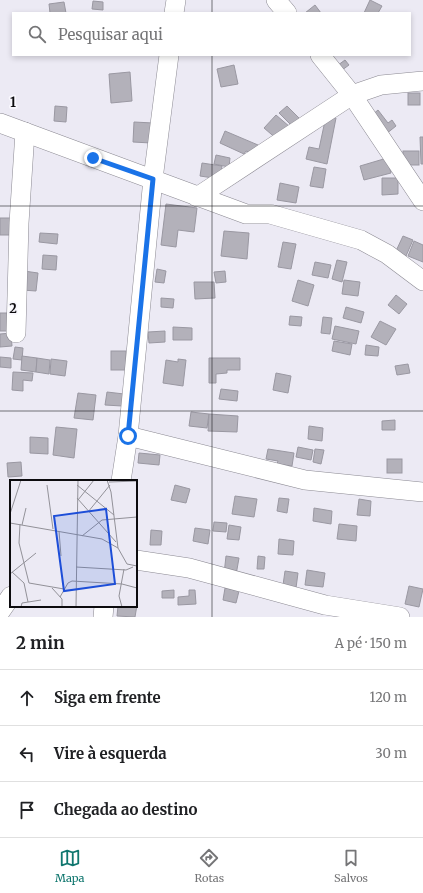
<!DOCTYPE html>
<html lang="pt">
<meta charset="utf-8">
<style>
:root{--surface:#fff;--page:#f6f6f6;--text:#202124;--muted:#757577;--line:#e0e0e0;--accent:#0f766e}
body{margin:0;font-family:Merriweather,serif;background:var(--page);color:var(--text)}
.stop{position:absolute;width:12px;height:12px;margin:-9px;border:3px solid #1a73e8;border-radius:50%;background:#fff}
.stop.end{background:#1a73e8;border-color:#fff;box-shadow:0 1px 4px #0008}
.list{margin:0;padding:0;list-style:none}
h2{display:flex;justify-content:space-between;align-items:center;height:52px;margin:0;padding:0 16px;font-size:17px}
h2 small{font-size:13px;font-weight:400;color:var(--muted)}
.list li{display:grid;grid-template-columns:26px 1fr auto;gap:12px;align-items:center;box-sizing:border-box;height:56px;padding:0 16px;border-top:1px solid var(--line)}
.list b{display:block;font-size:15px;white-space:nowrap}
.list em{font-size:13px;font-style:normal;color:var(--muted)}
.icon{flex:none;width:22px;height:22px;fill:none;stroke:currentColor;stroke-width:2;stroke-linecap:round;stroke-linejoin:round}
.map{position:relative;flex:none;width:423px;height:617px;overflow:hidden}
.search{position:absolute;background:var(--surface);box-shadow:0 2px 6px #0003;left:12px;right:12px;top:12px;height:44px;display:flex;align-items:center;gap:10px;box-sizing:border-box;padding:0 14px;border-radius:0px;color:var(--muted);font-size:15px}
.sheet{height:220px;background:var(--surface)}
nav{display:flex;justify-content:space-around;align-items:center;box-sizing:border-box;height:56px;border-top:1px solid var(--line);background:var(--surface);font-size:11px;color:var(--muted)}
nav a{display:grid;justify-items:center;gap:2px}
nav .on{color:var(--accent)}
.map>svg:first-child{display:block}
.building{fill:#b3b1ba;stroke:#9a98a2}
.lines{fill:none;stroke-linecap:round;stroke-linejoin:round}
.minor-casing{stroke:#8b8992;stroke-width:20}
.minor{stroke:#fff;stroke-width:19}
.route{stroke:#1a73e8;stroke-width:5}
.grid{fill:none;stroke:#0c0b0e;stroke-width:1;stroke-opacity:0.55}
.inset-road{fill:none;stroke:#929198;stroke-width:1}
.view{fill:#1d4ed8;fill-opacity:0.15;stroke:#1d4ed8;stroke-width:2}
.inset-edge{fill:none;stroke:#0c0b0e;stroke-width:2}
.grid-label{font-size:13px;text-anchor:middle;font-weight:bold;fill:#0c0b0e;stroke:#f9f8fe;stroke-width:3.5;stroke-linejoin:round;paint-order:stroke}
</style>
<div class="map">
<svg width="423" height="617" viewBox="0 0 423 617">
<rect width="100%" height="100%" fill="#eceaf4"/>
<g class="building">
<path d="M 370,0 L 382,6 L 378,13 L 364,13 Z"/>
<path d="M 93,1 L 103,2 L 103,10 L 92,9 Z"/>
<path d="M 64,2 L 66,13 L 50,13 L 49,4 Z"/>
<path d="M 315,5 L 321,13 L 305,13 Z"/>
<path d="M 345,60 L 349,65 L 338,73 L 334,68 Z"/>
<path d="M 234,65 L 238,84 L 221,87 L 217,69 Z"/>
<path d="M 130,72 L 132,101 L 111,103 L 109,74 Z"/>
<rect x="408" y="93" width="12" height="12"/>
<path d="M 55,106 L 67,107 L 66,122 L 54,121 Z"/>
<path d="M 287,106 L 299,118 L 292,126 L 279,113 Z"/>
<path d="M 378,110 L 388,123 L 392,120 L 396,126 L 386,134 L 372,115 Z"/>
<path d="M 276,115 L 290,127 L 278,140 L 264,128 Z"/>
<path d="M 326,116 L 336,118 L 327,164 L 306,159 L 309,147 L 319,149 Z"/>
<path d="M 134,122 L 153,123 L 151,143 L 133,142 Z"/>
<path d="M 225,131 L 258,145 L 254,154 L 246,151 L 244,154 L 220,143 Z"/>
<path d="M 420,137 L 423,137 L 423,164 L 421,164 Z"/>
<rect x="403" y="151" width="16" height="14"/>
<path d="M 216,155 L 230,158 L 229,167 L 214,164 Z"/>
<path d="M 387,158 L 391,173 L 364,180 L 360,166 Z"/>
<path d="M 202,163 L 222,166 L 220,179 L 200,176 Z"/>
<path d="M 314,167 L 326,169 L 323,188 L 310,186 Z"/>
<path d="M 382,178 L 398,178 L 398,194 L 382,195 Z"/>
<path d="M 280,183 L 299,187 L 296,203 L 277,200 Z"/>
<path d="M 166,204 L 197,208 L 194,232 L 178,230 L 176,247 L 161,245 Z"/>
<rect x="0" y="218" width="14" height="17"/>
<path d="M 224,231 L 249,233 L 247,259 L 221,256 Z"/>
<path d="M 40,233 L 58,234 L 57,244 L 39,242 Z"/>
<path d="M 403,236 L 413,240 L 406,256 L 396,251 Z"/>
<path d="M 414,241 L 423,245 L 423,262 L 408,256 Z"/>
<path d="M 283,242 L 296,244 L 291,269 L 278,267 Z"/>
<path d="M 43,255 L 57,256 L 56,270 L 42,269 Z"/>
<path d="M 337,260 L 347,262 L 342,282 L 332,279 Z"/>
<path d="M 315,262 L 331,265 L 328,278 L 312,275 Z"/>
<path d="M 157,269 L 166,271 L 164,283 L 155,282 Z"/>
<path d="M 24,271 L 38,273 L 36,291 L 22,290 Z"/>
<path d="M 225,271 L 226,282 L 216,283 L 214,272 Z"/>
<path d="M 298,280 L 314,285 L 308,306 L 292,301 Z"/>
<path d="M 344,280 L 360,282 L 358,296 L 342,294 Z"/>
<path d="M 194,282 L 214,282 L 215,298 L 195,299 Z"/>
<path d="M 396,295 L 407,304 L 399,314 L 388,305 Z"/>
<path d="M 161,298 L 174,299 L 173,308 L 161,307 Z"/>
<path d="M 346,307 L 364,312 L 361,323 L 343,318 Z"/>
<path d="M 0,313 L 11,313 L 12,331 L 0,331 Z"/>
<path d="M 290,316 L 302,317 L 301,326 L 289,325 Z"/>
<path d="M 323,317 L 332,318 L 330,334 L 321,333 Z"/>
<path d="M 380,321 L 396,329 L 386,345 L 371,337 Z"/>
<path d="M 335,326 L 359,331 L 356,344 L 332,339 Z"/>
<path d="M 173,327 L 192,328 L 192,340 L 173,340 Z"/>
<path d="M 165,331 L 165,342 L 149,343 L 148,332 Z"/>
<path d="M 11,333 L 12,346 L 0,347 L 0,334 Z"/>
<path d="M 334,341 L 352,344 L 350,355 L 332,351 Z"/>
<path d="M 366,345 L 379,347 L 378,356 L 365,355 Z"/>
<path d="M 15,347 L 23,348 L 22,360 L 13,359 Z"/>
<rect x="111" y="351" width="15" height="19"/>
<path d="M 22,356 L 37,358 L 36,372 L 21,370 Z"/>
<path d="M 0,357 L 11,358 L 11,368 L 0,367 Z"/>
<path d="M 37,358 L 50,360 L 49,374 L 36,372 Z"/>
<path d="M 209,358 L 240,358 L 240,370 L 227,370 L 227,373 L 216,374 L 216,383 L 209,383 Z"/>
<path d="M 51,359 L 67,361 L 65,376 L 50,374 Z"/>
<path d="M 178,359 L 186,360 L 183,386 L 163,383 L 166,360 L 178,362 Z"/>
<path d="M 408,364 L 410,373 L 397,375 L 395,366 Z"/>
<path d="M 13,372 L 33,373 L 32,381 L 23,380 L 23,391 L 12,390 Z"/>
<path d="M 276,373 L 291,376 L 288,393 L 273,390 Z"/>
<path d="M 221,389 L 238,391 L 237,401 L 219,399 Z"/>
<path d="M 107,392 L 124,394 L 122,406 L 105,405 Z"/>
<path d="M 78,393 L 96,395 L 93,420 L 74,418 Z"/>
<path d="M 191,412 L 209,414 L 207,428 L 189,426 Z"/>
<path d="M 209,414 L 238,416 L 237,432 L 208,431 Z"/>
<path d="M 395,420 L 395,430 L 382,430 L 382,421 Z"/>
<path d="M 309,426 L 323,428 L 322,441 L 308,439 Z"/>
<path d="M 56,427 L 77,429 L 74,458 L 53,455 Z"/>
<path d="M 30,437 L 48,438 L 48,454 L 30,453 Z"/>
<path d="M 298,447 L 313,450 L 311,460 L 296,457 Z"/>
<path d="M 268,449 L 294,453 L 292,466 L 277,464 L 278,461 L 266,459 Z"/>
<path d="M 315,449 L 324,450 L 321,464 L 313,462 Z"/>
<path d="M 139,453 L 160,455 L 159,465 L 138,463 Z"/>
<rect x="387" y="459" width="15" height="14"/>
<path d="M 21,462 L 22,476 L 8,477 L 7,463 Z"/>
<path d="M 175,485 L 190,489 L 186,503 L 171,500 Z"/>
<path d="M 235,496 L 257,499 L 254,517 L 232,514 Z"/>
<path d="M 279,498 L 289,499 L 287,513 L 277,511 Z"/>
<path d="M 359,499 L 371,501 L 370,516 L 357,515 Z"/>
<path d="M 314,508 L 332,511 L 331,524 L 313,521 Z"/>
<path d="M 214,522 L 227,523 L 226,532 L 213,531 Z"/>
<path d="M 339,524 L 357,526 L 356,541 L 337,539 Z"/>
<path d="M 229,525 L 241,527 L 239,540 L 227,539 Z"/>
<path d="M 195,528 L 210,530 L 208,544 L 193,541 Z"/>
<path d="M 151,530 L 162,531 L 161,545 L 150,545 Z"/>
<path d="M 279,539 L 294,541 L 293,555 L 278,554 Z"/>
<path d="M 226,556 L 239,558 L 236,575 L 224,574 Z"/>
<path d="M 258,556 L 265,557 L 264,569 L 257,569 Z"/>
<path d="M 307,570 L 325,573 L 323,587 L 305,585 Z"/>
<path d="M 285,571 L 298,573 L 296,588 L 283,585 Z"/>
<path d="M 409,586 L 423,589 L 419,607 L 405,604 Z"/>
<path d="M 225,588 L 239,591 L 236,603 L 223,600 Z"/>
<path d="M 174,590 L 174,598 L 162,598 L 162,591 Z"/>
<path d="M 189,590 L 195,590 L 196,604 L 178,605 L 178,597 L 189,596 Z"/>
<path d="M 137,605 L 135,617 L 117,616 L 118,606 Z"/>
</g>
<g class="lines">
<g class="minor-casing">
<g id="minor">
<path d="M 276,0 L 287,13"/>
<path d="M 174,13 L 176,0"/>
<path d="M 320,55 L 352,95 L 423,201"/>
<path d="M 0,123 L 246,214 L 270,214 L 361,240 L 387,254 L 423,281"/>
<path d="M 197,197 L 352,95 L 381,85 L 423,81"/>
<path d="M 16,333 L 19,223 L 25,132"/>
<path d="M 128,436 L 305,480 L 423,492"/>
<path d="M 121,481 L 128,436 L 153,179 L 169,55"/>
<path d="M 136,560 L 189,568 L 325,605 L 400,617"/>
<path d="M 0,612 L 11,596"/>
<path d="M 103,617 L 104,606"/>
</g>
</g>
<use href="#minor" class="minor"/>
</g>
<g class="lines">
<path class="route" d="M 93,158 L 153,179 L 128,436"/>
</g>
<path class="grid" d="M 212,0 L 212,13M 212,55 L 212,617M 0,206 L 423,206M 0,411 L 423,411"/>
<g transform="translate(10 480)">
<rect width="127" height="127" fill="#eceaf4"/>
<path class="inset-road" d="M 97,0 L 101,12 L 108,68 L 117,84 L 127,86M 99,2 L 127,1M 37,5 L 43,49M 67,5 L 104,35M 67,18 L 106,62M 68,20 L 84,0M 78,32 L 100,5M 0,34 L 11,0M 0,43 L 92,59 L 108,68M 10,44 L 9,63 L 19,103 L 54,109M 12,45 L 16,28M 49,51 L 51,76M 72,56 L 92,40 L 127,37M 66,87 L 116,90 L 123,87M 2,92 L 14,103 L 18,122M 0,94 L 26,73M 42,108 L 52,119 L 52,127M 50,117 L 58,103 L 62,101 L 112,104 L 127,108M 11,127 L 12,123 L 31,120M 66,127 L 68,0M 112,127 L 109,116 L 114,89"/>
<path class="view" d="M 96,29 L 105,104 L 54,111 L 44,36 Z"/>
<rect width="127" height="127" class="inset-edge"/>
</g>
<g class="grid-label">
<text x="13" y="107">1</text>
<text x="13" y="313">2</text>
</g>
</svg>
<div class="stop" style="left:128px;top:436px"></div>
<div class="stop end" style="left:93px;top:158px"></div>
<div class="search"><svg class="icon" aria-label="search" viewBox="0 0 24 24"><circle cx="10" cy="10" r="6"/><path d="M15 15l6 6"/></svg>Pesquisar aqui</div>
</div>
<section class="sheet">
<h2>2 min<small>A pé · 150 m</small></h2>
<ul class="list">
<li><svg class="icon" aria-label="ahead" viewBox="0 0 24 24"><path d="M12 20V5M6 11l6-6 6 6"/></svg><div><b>Siga em frente</b></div><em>120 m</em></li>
<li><svg class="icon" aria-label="left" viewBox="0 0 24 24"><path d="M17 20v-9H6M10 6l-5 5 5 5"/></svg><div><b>Vire à esquerda</b></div><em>30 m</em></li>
<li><svg class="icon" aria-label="arrive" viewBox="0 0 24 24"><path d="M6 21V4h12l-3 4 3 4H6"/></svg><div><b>Chegada ao destino</b></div></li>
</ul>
</section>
<nav>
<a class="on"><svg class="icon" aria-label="map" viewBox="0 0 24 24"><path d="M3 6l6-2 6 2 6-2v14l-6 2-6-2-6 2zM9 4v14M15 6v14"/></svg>Mapa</a>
<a><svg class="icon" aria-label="directions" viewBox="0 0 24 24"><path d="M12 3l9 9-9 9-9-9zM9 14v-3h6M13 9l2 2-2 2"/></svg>Rotas</a>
<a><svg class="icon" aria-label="saved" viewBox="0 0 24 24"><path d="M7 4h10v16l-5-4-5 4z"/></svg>Salvos</a>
</nav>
